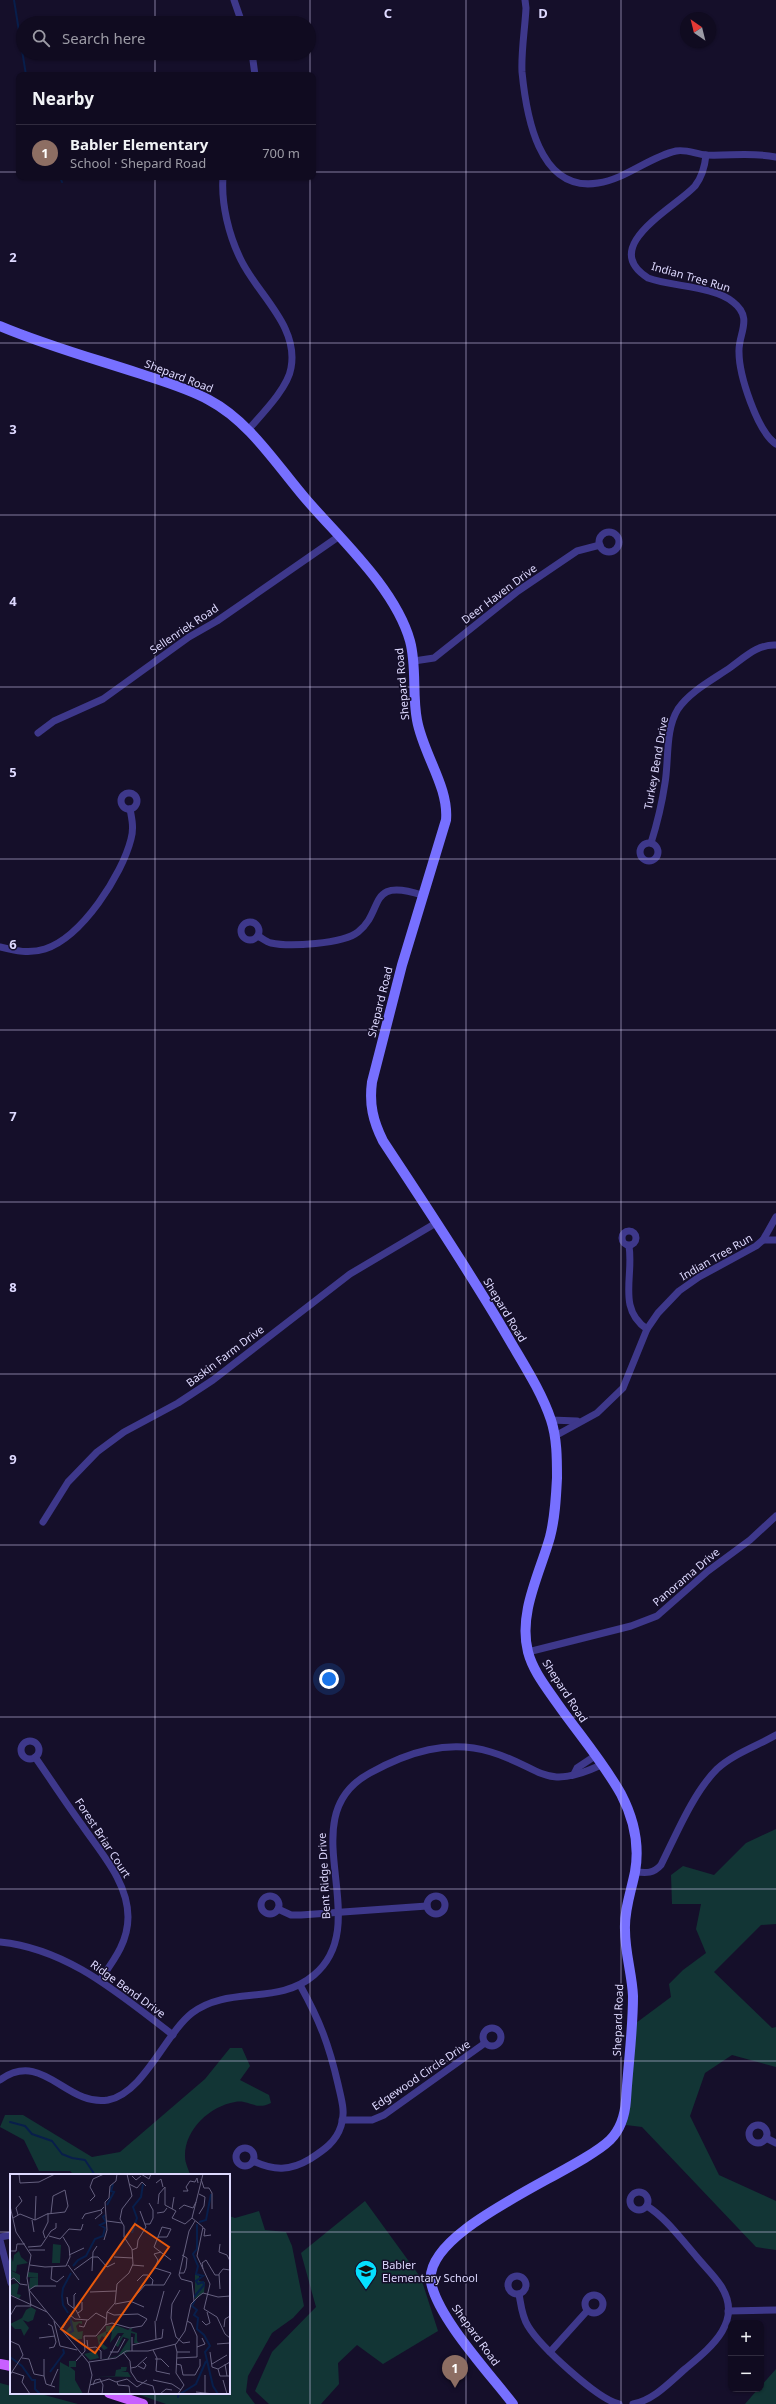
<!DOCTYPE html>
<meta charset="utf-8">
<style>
:root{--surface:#100b20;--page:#191429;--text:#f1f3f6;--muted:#9c9ba5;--line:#302b3e;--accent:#05dfff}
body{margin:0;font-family:"Noto Sans",sans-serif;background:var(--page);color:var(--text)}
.controls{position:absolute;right:12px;bottom:12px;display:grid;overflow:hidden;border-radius:8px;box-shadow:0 1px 3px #0004}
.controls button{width:36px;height:36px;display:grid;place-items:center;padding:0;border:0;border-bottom:1px solid var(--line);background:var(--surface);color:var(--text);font:20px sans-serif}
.compass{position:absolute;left:680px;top:12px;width:36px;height:36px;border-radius:50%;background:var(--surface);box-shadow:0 1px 3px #0004;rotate:325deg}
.you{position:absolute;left:329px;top:1679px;width:14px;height:14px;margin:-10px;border:3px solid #fff;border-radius:50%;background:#1a73e8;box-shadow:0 0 0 6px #1a73e833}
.badge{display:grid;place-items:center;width:26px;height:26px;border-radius:50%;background:var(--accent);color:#fff;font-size:13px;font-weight:700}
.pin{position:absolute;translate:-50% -33px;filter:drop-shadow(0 1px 2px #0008)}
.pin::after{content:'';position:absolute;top:21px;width:14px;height:12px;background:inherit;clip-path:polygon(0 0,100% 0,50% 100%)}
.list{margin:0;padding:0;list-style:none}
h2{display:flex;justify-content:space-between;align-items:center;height:52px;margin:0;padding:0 16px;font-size:17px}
h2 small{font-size:13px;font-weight:400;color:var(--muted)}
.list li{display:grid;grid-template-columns:26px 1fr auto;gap:12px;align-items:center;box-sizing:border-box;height:56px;padding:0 16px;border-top:1px solid var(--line)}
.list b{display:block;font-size:15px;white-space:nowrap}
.list p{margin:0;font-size:13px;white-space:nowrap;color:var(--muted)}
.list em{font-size:13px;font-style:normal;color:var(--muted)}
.icon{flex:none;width:22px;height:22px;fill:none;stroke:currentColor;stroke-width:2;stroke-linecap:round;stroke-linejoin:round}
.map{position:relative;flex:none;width:776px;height:2404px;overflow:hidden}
.search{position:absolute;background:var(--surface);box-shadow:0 1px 3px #0004;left:16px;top:16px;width:300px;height:44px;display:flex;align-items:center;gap:10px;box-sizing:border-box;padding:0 14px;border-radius:22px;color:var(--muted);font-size:15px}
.panel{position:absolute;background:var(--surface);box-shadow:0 1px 3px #0004;left:16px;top:72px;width:300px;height:108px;border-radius:8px}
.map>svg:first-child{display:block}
.green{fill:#123535}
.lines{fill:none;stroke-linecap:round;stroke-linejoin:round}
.stream{stroke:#081e4b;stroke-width:2}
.street{stroke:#3e388b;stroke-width:7}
.secondary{stroke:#7770ff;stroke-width:10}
.primary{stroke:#c860ff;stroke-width:10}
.grid{fill:none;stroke:#ded9ff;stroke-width:1;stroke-opacity:0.55}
.labels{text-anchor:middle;stroke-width:3;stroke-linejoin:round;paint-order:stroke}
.street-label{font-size:11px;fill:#ded9ff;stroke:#150f2a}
.poi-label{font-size:11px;fill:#ded9ff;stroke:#150f2a;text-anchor:start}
.inset-river{fill:none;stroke:#081e4b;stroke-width:2}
.inset-road{fill:none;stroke:#65607f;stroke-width:1}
.view{fill:#e8590c;fill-opacity:0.15;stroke:#e8590c;stroke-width:2}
.inset-edge{fill:none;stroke:#ded9ff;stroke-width:2}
.grid-label{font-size:13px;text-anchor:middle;font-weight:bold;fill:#ded9ff;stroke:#150f2a;stroke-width:3;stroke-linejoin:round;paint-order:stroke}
</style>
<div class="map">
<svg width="776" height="2404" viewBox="0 0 776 2404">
<rect width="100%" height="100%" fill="#150f2a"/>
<g class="green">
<path d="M 776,1829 L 776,1924 L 761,1925 L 714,1972 L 772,2028 L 776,2027 L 776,2067 L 732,2055 L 705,2073 L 690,2116 L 719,2175 L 776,2201 L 776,2250 L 756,2247 L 642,2127 L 626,2125 L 636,2023 L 671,1997 L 669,1984 L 683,1970 L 706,1953 L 696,1929 L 701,1904 L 672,1904 L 671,1875 L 683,1866 L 714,1875 L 746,1843 Z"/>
<path d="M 230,2048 L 242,2048 L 250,2066 L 240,2080 L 269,2095 L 271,2103 C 255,2111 249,2099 235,2102 C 210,2106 184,2130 185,2157 C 185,2163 189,2170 190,2175 L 74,2175 L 70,2171 L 39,2171 L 24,2140 L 0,2127 L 5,2115 L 23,2115 L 92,2157 L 120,2152 L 205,2079 Z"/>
<path d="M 365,2201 L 421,2278 L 438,2331 L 383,2364 L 357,2345 L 338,2363 L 339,2384 L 321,2404 L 269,2404 L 255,2391 L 272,2352 L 316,2307 L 301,2253 Z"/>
<path d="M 259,2211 L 265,2230 L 286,2232 L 292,2246 L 304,2306 L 293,2318 L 272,2333 L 248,2376 L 246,2392 L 255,2404 L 166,2404 L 134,2393 L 229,2393 L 229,2216 L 235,2218 Z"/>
<path d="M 776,2369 L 776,2404 L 745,2404 L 758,2389 L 761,2389 L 761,2386 Z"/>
<path d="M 0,2383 L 11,2386 L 11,2393 L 37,2393 L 78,2404 L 0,2404 Z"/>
</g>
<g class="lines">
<g class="stream">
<path d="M 14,0 L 26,75"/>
<path d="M 60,177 L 62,182"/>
<path d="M 10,2122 L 25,2126 L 32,2134 L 52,2141 L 62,2154 L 72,2158 L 85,2160 L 95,2175"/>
<path d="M 178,2397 L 179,2393"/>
</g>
<g class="street">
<path d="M 234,0 L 242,23"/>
<path d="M 525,0 L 526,8 C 525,29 521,51 522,72 C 526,113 538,193 598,183 C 626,179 649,157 676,151 C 686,149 696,154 706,155 C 730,156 752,152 776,157"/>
<path d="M 252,53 L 255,75"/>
<path d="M 706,155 C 705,165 702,177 695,186 C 675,208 598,246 648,278 C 673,287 713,286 733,302 C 754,318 738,334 739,352 C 739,375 757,431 776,444"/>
<path d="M 223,177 C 221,204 229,236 241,260 C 258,295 299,326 291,368 C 288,388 261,415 248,430"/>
<circle cx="609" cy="542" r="10"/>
<path d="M 414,661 L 434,658 L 518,591 L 577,551 L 600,545"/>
<path d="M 38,733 L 54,721 L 103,699 L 189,637 L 217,621 L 338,537"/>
<circle cx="129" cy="801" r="8"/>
<path d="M 651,843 C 657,824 662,803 665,783 C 669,760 665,730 678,709 C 690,691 714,679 731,667 C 745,657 758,644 776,645"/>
<circle cx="649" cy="852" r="9"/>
<circle cx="250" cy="931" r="9"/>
<path d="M 258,936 C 262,938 266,942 271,943 C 289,947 343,944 358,932 C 385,911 366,877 422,895"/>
<path d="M 0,947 C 15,951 30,954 45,949 C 82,937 122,875 131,839 C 134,829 132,819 130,809"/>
<circle cx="629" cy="1238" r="7"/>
<path d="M 763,1240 L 776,1240"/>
<path d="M 629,1246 C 634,1276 617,1309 647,1329"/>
<path d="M 551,1420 L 577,1421"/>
<path d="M 555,1436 L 597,1413 L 623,1388 L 647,1329 L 658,1313 L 679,1291 L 699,1277 L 756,1246 L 763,1240 L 776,1217"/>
<path d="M 43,1522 L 68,1482 L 97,1452 L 124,1432 L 178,1403 L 213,1380 L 350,1274 L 436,1223"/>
<path d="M 528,1652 L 631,1626 L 657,1616 L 708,1571 L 750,1540 L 776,1516"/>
<circle cx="30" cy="1750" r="9"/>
<path d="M 35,1757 C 51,1780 66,1803 82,1825 C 101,1853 128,1882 128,1917 C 128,1942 114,1960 100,1980"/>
<path d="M 574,1774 L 577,1768 L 595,1756"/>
<path d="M 635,1872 C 646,1873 653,1874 661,1865 C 676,1835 693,1793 717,1769 C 733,1754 757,1746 776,1735"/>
<circle cx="436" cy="1905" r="9"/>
<circle cx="270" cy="1905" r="9"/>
<path d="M 278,1909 L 291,1915 L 301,1915 L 427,1906"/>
<path d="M 0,1942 C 69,1949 120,1995 173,2035"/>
<circle cx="492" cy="2037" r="9"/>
<path d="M 0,2080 C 43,2049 66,2107 108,2100 C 144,2093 165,2034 192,2013 C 229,1985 278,2006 314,1975 C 377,1922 288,1817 370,1773 C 408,1752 448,1739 491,1752 C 542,1767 543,1792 601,1765"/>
<path d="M 342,2120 L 372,2120 L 384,2115 L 485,2043"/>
<circle cx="758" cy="2134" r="9"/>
<path d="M 766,2138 L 776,2143"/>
<circle cx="245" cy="2157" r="9"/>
<path d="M 253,2161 C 274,2171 290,2171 310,2159 C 324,2150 336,2142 341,2126 C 346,2112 341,2098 338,2084 C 329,2045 320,2021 300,1985"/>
<circle cx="639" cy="2201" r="9"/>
<path d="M 0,2237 L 11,2235"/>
<path d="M 0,2240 L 11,2283"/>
<circle cx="517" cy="2285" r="9"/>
<path d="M 519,2294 C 521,2305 522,2317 528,2326 C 540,2346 597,2399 619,2404"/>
<circle cx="594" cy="2304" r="9"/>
<path d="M 728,2311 L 776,2310"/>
<path d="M 550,2352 L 587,2311"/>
<path d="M 633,2404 C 654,2400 670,2382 685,2369 C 710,2348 744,2322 721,2286 C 714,2275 704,2266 696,2256 C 680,2238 667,2219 647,2206"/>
</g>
<path class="secondary" d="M 0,326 C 45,345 92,358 138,373 C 162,381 187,388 209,400 C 249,421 276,464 305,498 C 340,539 395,588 410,641 C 417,667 412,694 417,720 C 423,754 449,787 446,820 L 402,965 L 372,1082 C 369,1104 373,1121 383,1141 C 425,1205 468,1269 506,1334 C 522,1362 541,1390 551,1420 C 557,1438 557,1459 557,1478 C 556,1498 555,1518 550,1537 C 540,1573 518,1613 528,1652 C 533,1671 546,1687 557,1703 C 578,1733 603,1762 621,1794 C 634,1819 640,1844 635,1872 C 631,1892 624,1910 625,1930 C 625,1953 632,1974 633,1996 C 633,2031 628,2066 626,2100 C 625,2115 621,2129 610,2140 C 576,2173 423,2228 431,2282 C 437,2317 490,2374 513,2404"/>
<g class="primary">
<path d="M 0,2364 L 11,2366"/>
<path d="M 109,2393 L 143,2404"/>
</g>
</g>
<path class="grid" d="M 155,0 L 155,23M 310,0 L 310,75M 466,0 L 466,2404M 621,0 L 621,2404M 155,53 L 155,75M 0,172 L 19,172M 313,172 L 776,172M 155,177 L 155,2175M 310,177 L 310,2404M 0,343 L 776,343M 0,515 L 776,515M 0,687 L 776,687M 0,859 L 776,859M 0,1030 L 776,1030M 0,1202 L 776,1202M 0,1374 L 776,1374M 0,1545 L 776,1545M 0,1717 L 776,1717M 0,1889 L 776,1889M 0,2061 L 776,2061M 0,2232 L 11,2232M 229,2232 L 776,2232M 155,2393 L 155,2404"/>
<defs>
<g id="school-pin" transform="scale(1.15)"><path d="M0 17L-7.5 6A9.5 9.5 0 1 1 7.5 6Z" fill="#05dfff" stroke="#150f2a"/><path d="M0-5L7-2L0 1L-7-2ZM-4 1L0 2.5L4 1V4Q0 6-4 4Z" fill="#111"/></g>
</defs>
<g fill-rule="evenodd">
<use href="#school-pin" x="366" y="2271"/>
</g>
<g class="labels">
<g class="street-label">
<text transform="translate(691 277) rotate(16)" y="4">Indian Tree Run</text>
<text transform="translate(179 376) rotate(21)" y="4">Shepard Road</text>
<text transform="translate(499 594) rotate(-37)" y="4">Deer Haven Drive</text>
<text transform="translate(184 629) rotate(-34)" y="4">Sellenriek Road</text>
<text transform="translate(402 684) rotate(-95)" y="4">Shepard Road</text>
<text transform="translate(656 763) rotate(-80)" y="4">Turkey Bend Drive</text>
<text transform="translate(380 1002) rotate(-76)" y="4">Shepard Road</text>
<text transform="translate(716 1257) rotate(-30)" y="4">Indian Tree Run</text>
<text transform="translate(505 1310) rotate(59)" y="4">Shepard Road</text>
<text transform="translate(225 1356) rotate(-37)" y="4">Baskin Farm Drive</text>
<text transform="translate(686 1577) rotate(-40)" y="4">Panorama Drive</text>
<text transform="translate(565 1691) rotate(57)" y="4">Shepard Road</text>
<text transform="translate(103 1838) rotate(57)" y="4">Forest Briar Court</text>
<text transform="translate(324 1876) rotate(-93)" y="4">Bent Ridge Drive</text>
<text transform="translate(128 1989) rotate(36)" y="4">Ridge Bend Drive</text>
<text transform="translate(618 2020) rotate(-88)" y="4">Shepard Road</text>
<text transform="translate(421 2075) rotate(-34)" y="4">Edgewood Circle Drive</text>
<text transform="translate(476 2335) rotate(54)" y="4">Shepard Road</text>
</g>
<g class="poi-label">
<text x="382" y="2269">Babler<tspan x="382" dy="13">Elementary School</tspan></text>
</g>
</g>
<g transform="translate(10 2174)">
<rect width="220" height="220" fill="#150f2a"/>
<path d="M 43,70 L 51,71 L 50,89 L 42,89 ZM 9,77 L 11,83 L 18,89 L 7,91 L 6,98 L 0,96 L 10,101 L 10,110 L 0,103 L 0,80 L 3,88 L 4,81 ZM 18,98 L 28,99 L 28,112 L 19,115 L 20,104 L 28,104 L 17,103 ZM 185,100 L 189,100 L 189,107 L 195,108 L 194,119 L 185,125 ZM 7,109 L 9,111 L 7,120 L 11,121 L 9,125 L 0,120 L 0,111 ZM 21,133 L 26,136 L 23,146 L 18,148 L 13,146 L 19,154 L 14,162 L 11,155 L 5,155 L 0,150 L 12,144 L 16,136 ZM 59,143 L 64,148 L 72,147 L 72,150 L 69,149 L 66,152 L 68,158 L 73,157 L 72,165 L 62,165 L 56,157 L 62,150 ZM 96,152 L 108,152 L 118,156 L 123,153 L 121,157 L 127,159 L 127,167 L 129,169 L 124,169 L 125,160 L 121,159 L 120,177 L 106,183 L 91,185 L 108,182 L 119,165 L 113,163 L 108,173 L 105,171 L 114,159 L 108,159 L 100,169 L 102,158 L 96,158 L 97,165 L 92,162 L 89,167 L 98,174 L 94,176 L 89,171 L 87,162 L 96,157 ZM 86,177 L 89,184 L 80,186 L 74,180 ZM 59,187 L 66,187 L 66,193 L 60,193 L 65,197 L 65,206 L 73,220 L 49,220 L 50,188 L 59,193 ZM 111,193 L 117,193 L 116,197 L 111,198 L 118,198 L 121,203 L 86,202 L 105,202 L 106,196 L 111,195 Z" fill="#123535"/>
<path class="inset-river" d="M 97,31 L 104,18 L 101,17 L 103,10M 189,48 L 196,46 L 201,20M 122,59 L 127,44 L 123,33 L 131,23 L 133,10M 63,92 L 68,86 L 76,82 L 85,65 L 93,62 L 95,54 L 90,51 L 96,48 L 93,43 L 95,41M 184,123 L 194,111 L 193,108 L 188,110 L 186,107 L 193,102 L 186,100 L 188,92 L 183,80 L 187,75 L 187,50M 185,126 L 182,132 L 187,136 L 184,141 L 188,144 L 187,155 L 194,161 L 200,172 L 195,178 L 203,212 L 208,220M 58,139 L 53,131 L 52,122 L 53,114 L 61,99M 59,159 L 63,157 L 60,143M 0,183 L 12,192 L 22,206 L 25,206 L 25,215 L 30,220M 40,198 L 54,179 L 53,175M 170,220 L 186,210 L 196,187"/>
<path class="inset-road" d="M 9,0 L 10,9 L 29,8 L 45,0M 131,0 L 139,5 L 141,0M 193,0 L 182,44 L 193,53 L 187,82 L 200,110 L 194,135 L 207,143 L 215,160 L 220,164M 122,2 L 126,6 L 131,2M 191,5 L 194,14 L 199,14 L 202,19 L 202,35M 146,9 L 151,5 L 153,13M 119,10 L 127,14 L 132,8 L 136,12M 173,17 L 178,17 L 176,13 L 180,7 L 185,8 L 187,4 L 188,9M 80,27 L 85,22 L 80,13 L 83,5 L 94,0M 148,30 L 149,20 L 155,13 L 155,31 L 166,37 L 162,44 L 175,50 L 182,44M 0,32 L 6,58 L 21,81 L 17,104 L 19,116 L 79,189 L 82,201 L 78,220M 162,35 L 164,23M 169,35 L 174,31 L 183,34 L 186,28M 147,39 L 154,38 L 157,34M 189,40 L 194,32 L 195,23 L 189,20M 8,41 L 6,34 L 12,27 L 9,22M 3,44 L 10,40 L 25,46 L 37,40 L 55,38 L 58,32 L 55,16 L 43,22 L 41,39M 72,45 L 75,40 L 91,36M 85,45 L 92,39 L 91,36 L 94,33M 22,46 L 24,58M 25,46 L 26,22M 97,47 L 112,49M 135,50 L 140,50 L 143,44 L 143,36 L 139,29M 193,54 L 195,55 L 194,62 L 201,61M 39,62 L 50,65 L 59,55 L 71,56 L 73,50M 148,63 L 157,63 L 161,55 L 152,53 L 144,73 L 161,86M 35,64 L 33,58 L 38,48 L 38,39M 94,66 L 97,56 L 95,28 L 99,24 L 100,12 L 106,7 L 107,0M 210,70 L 209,78 L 217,81 L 220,87M 18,73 L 31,72 L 41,57 L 46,54 L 46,49M 19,76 L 35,76M 122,76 L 127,74 L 128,66 L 136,53 L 130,37M 0,77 L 6,77 L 7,70 L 15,70M 59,81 L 74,74M 104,83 L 123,84M 20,91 L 35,93 L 56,92 L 60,83 L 59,73 L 53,63M 58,91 L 69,106M 122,91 L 134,92M 42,93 L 41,105 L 47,108 L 54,102M 193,95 L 192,89 L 196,86 L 205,101 L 209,101M 64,96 L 82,83 L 88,83 L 97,93 L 105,89M 82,97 L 83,78 L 87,72M 169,99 L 174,99 L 176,94 L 177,84 L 172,81M 0,106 L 4,104 L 10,110 L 17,111M 127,107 L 133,101 L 138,101 L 143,106 L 142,111M 210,115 L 209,100 L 213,95 L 220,96M 19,116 L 25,112 L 46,112M 170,116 L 162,130 L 161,144 L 166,163 L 173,169 L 180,168M 80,118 L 106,117M 0,121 L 37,138M 57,123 L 58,130 L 66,136 L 70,144M 120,127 L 134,133M 184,127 L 182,108 L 171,105 L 169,101 L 179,57 L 185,47M 105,130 L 121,127 L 135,111 L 154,111 L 161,99 L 145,94 L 148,86 L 144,80 L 151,78M 64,134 L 64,121 L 66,119M 68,139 L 72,136 L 72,128M 0,142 L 6,132 L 21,132 L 19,116M 44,147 L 50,172 L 67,176M 145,147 L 146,165M 146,147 L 154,117M 192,147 L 196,151 L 200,149 L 197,138M 38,150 L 42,152 L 46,168 L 44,173 L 39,174M 95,151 L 102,149 L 120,154 L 132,152 L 137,145 L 128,140 L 104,141 L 97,138M 69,152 L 74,153 L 77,146M 214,153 L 215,145 L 220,142M 53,154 L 60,141 L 65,145 L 78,146 L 86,139 L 97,145M 29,164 L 45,162M 77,166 L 78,174 L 86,173M 0,167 L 9,171 L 13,181 L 0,201M 165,170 L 167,178 L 166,199 L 174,211 L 168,220M 207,170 L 220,169M 122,171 L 152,164 L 153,155M 86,173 L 91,177 L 91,185M 187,173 L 195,170 L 192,164M 143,176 L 147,184 L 146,197 L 160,200M 122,177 L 122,163M 100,178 L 108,178 L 115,165M 113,178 L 120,187 L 121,198 L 127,207 L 143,212 L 145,220M 167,178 L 180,178M 200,178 L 202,193 L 208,195M 12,184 L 19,185 L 24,200 L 34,202 L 36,210 L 45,213M 167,184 L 187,183 L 187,162 L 181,149 L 177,147M 98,185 L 110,162M 145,185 L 151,185 L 159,193M 66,187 L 75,177 L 74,162 L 86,162 L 96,150 L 97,138 L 105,129 L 107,110 L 119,99 L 123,90 L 122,75 L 114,63 L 114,52 L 110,45 L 112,35 L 122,22 L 117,0M 79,188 L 106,184 L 116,177 L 138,177 L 166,170 L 175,157 L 181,130 L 189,122 L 193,119 L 208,123 L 220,122M 220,188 L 208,195 L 210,202 L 220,202M 166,190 L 171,191 L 173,201 L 185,201 L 190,192 L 190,185M 202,190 L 217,181M 215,190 L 217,202M 128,192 L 134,195 L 136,191 L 133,188M 121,194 L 126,193 L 137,183M 2,198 L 14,202 L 12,208 L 20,220M 34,202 L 34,185M 143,206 L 162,210 L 171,216M 213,206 L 217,220M 107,208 L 108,211 L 119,212 L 120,220M 41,211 L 48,195M 80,211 L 99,205 L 106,208 L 117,205 L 127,213 L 137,206M 83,211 L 85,206 L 90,205 L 93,211 L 92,220M 186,218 L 204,220M 195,219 L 195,201M 150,220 L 156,215 L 162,216"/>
<path class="view" d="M 125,50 L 159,73 L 85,179 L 51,155 Z"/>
<rect width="220" height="220" class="inset-edge"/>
</g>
<g class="grid-label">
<text x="388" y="18">C</text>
<text x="543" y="18">D</text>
<text x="13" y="262">2</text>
<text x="13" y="434">3</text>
<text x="13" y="606">4</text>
<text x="13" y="777">5</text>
<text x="13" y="949">6</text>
<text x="13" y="1121">7</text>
<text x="13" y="1292">8</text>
<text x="13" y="1464">9</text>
</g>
</svg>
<div class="controls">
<button>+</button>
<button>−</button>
</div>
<svg class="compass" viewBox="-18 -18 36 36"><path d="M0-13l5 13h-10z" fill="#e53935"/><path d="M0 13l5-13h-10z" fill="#9c9ba5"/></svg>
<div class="you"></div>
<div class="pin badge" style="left:455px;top:2388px;background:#8d6e63">1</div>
<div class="search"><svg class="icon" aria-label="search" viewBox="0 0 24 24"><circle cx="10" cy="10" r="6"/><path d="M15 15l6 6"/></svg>Search here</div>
<section class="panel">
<h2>Nearby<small></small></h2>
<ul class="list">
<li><span class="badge" style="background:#8d6e63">1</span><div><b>Babler Elementary</b><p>School · Shepard Road</p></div><em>700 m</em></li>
</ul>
</section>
</div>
